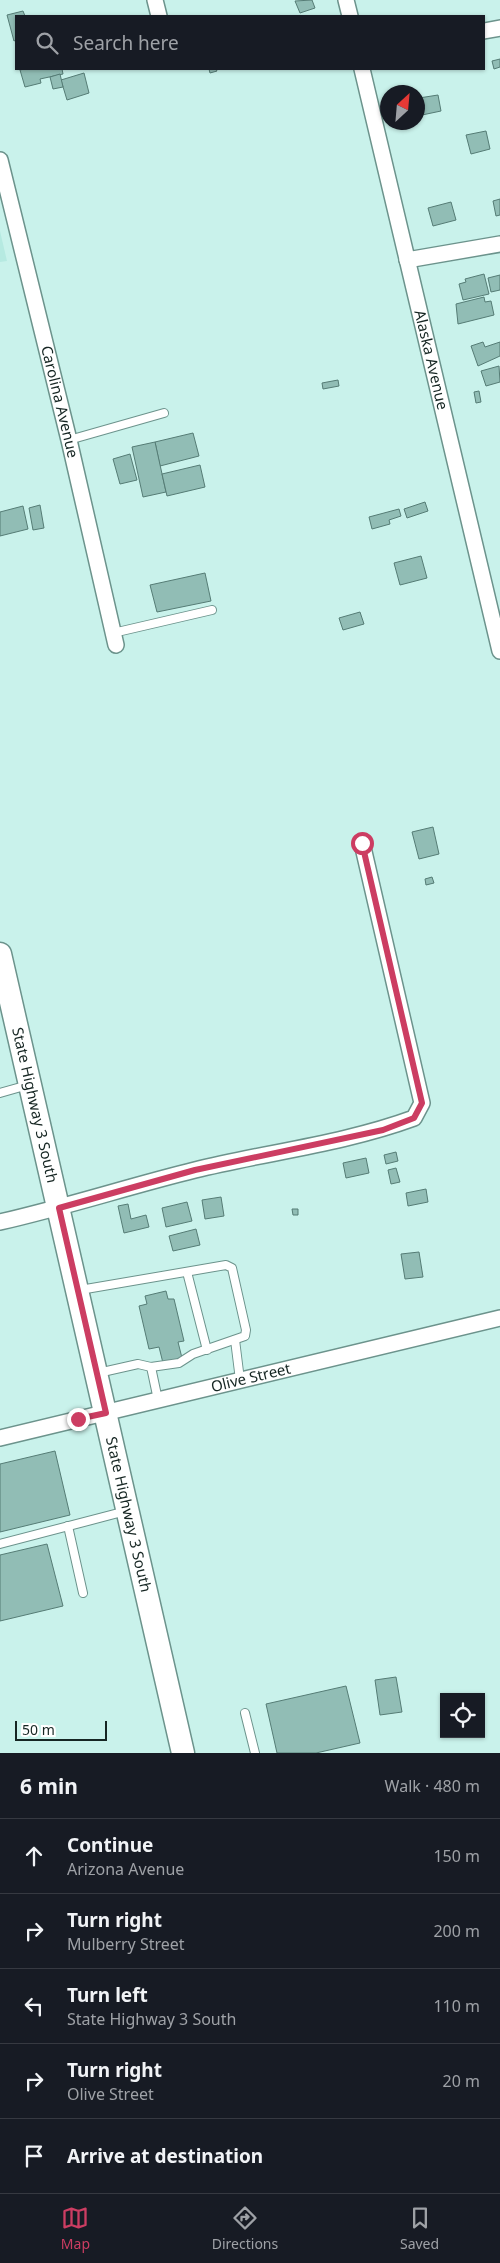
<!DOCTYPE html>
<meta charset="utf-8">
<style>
:root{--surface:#171b24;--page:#242831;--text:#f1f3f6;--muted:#9ea1a6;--line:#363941;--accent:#cc3d62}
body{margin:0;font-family:"Noto Sans",sans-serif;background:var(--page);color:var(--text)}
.controls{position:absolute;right:15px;bottom:15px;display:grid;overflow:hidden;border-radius:0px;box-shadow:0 1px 4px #0004}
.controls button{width:45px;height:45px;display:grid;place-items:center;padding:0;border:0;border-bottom:1px solid var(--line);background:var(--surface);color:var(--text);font:25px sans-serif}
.compass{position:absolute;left:380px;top:85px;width:45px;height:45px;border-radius:50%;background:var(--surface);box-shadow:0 1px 4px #0004;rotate:26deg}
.scale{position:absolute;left:15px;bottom:12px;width:92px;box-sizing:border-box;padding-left:5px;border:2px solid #162623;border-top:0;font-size:14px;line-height:18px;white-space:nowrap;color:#162623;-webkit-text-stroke:4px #fff;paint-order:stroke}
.stop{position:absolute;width:15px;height:15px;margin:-11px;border:4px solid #cc3d62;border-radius:50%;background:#fff}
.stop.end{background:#cc3d62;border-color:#fff;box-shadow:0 1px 5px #0008}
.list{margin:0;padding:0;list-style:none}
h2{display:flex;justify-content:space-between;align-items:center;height:65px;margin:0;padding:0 20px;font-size:21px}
h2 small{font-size:16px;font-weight:400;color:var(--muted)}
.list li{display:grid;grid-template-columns:32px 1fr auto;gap:15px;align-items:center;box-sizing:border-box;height:75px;padding:0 20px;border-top:1px solid var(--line)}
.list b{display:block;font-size:19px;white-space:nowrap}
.list p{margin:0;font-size:16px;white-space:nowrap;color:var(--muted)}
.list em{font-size:16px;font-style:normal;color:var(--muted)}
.icon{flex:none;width:28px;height:28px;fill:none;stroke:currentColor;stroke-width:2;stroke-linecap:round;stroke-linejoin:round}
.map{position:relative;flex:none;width:500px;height:1753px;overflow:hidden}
.search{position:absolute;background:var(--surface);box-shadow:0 1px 4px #0004;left:15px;right:15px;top:15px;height:55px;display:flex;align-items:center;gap:12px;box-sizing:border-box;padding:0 18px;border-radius:0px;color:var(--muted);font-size:19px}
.sheet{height:440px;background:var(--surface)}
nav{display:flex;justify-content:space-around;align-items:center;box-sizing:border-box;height:70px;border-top:1px solid var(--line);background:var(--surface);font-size:14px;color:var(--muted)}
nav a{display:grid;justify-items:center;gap:2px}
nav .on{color:var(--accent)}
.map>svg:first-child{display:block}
.built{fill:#b6eae1}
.building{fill:#91bdb5;stroke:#557c75}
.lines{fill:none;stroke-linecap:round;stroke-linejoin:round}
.lane-casing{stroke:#6c938c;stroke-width:10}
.street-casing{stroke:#6c938c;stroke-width:18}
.primary-casing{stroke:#6c938c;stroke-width:25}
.lane{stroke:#fff;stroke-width:8}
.street{stroke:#fff;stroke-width:15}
.primary{stroke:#fff;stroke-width:22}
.route{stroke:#cc3d62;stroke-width:6}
.labels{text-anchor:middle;stroke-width:5;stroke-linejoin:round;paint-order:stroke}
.street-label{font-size:15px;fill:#162623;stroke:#fff}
</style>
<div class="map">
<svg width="500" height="1753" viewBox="0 0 500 1753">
<rect width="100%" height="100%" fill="#c9f2eb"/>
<path class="built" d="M 0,231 L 7,261 L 0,262 Z"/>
<g class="building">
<path d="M 312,0 L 315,8 L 300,13 L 295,1 Z"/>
<path d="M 23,11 L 25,16 L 16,16 L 16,40 L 14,41 L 7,15 Z"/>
<path d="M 500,59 L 500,67 L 494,69 L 492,61 Z"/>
<path d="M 24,69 L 62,69 L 63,74 L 40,79 L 41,83 L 25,87 L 20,70 Z"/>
<path d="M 209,69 L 216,69 L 217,71 L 210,73 Z"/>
<path d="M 84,73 L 89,93 L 67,100 L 61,80 Z"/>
<path d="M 60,74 L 63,87 L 53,89 L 50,77 Z"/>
<path d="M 438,95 L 441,111 L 422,115 L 419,98 Z"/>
<path d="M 486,131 L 490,149 L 471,154 L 466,135 Z"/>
<path d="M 500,199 L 500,215 L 496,216 L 493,201 Z"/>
<path d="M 451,202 L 456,220 L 433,226 L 428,208 Z"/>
<path d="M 484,274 L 489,294 L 463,300 L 459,284 L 466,282 L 465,279 Z"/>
<path d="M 500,275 L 500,290 L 491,292 L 488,278 Z"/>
<path d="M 484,297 L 485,302 L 491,301 L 494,315 L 458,324 L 456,304 Z"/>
<path d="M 483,342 L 485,347 L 500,342 L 500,356 L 478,366 L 471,346 Z"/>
<path d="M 499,366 L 500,382 L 486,386 L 481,371 Z"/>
<path d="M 338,380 L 339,386 L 323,389 L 322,383 Z"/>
<path d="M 479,391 L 481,402 L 476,403 L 474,392 Z"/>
<path d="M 193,433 L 199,456 L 160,466 L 155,442 Z"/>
<path d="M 155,442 L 166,492 L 143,497 L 132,447 Z"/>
<path d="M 130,454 L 137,480 L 120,484 L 113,459 Z"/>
<path d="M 200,465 L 205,487 L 167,496 L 162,474 Z"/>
<path d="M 425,502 L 428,511 L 407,518 L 404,509 Z"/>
<path d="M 40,505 L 44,528 L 33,530 L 29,508 Z"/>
<path d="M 23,506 L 28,529 L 0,536 L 0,512 Z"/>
<path d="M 399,509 L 401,516 L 389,520 L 390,524 L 372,529 L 369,517 Z"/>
<path d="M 421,556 L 427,578 L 400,585 L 394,563 Z"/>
<path d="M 205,573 L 211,601 L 157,612 L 150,585 Z"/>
<path d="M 360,612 L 364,624 L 343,630 L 339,618 Z"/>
<path d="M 433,827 L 439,854 L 419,859 L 412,832 Z"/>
<path d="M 432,877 L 434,883 L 426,885 L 425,879 Z"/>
<path d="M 396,1152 L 398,1161 L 386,1164 L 384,1155 Z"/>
<path d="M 366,1158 L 369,1173 L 346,1178 L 343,1163 Z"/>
<path d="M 396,1168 L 400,1182 L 391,1184 L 388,1170 Z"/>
<path d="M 426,1189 L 428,1202 L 408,1206 L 406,1193 Z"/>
<path d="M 221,1197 L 224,1216 L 205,1219 L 202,1200 Z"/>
<path d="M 187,1202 L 192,1221 L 166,1227 L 162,1208 Z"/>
<path d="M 128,1204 L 131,1219 L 146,1215 L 149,1227 L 124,1233 L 118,1206 Z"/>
<path d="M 292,1209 L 298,1209 L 298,1215 L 293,1215 Z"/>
<path d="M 196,1229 L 200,1245 L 173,1251 L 169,1236 Z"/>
<path d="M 419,1252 L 423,1277 L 405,1279 L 401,1254 Z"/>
<path d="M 166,1291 L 168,1299 L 174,1299 L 184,1341 L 178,1342 L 182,1358 L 163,1363 L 159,1347 L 149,1349 L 139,1306 L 147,1304 L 145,1296 Z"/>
<path d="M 55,1451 L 70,1515 L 0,1532 L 0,1464 Z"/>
<path d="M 47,1544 L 63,1606 L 0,1621 L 0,1555 Z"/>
<path d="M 396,1677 L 402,1712 L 380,1715 L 375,1680 Z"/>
<path d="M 346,1686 L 360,1743 L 316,1753 L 277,1753 L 266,1704 Z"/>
</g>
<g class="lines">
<g class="lane-casing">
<g id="lane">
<path d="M 69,440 L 164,413"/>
<path d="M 113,633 L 212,610"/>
<path d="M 0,1093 L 28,1085"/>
<path d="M 187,1272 L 207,1350"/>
<path d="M 80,1290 L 226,1265 L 232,1268 L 246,1330 L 245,1336 L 193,1354 L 179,1363 L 151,1367 L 138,1364 L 98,1373"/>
<path d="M 235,1340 L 240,1380"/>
<path d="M 151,1367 L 158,1400"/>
<path d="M 68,1526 L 83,1593"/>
<path d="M 0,1544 L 126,1511"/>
<path d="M 245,1713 L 255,1753"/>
</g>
</g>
<g class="street-casing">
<g id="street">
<path d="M 155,0 L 159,16"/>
<path d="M 346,0 L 350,16"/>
<path d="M 484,31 L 500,28"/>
<path id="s1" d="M 362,69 L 500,651"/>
<path id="s2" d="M 0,160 L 69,440 L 116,645"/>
<path d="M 407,260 L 500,244"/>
<path d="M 0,1222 C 66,1207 130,1186 195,1170 C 268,1152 343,1144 414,1118 L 422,1103 L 362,843"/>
<path id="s3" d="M 0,1438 L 500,1318"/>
</g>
</g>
<g class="primary-casing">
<g id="primary">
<path id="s4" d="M 0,954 L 183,1753"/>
</g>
</g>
<use href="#lane" class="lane"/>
<use href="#street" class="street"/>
<use href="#primary" class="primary"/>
</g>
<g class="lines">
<path class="route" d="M 78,1419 L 106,1413 L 59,1208 L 195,1170 L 383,1130 L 414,1118 L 422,1103 L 362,843"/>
</g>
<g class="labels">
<g class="street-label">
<text dy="5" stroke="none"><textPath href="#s1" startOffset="299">Alaska Avenue</textPath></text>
<text dy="5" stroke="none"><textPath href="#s2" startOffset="249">Carolina Avenue</textPath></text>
<text dy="5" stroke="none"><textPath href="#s4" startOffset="155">State Highway 3 South</textPath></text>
<text dy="5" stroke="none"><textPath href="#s3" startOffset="258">Olive Street</textPath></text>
<text dy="5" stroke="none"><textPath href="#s4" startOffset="575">State Highway 3 South</textPath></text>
</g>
</g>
</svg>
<div class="controls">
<button><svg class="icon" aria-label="locate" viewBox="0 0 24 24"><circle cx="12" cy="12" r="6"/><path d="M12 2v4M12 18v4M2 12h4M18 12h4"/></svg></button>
</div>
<svg class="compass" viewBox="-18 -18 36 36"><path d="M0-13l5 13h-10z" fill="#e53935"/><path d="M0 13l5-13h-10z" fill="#9ea1a6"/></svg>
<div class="scale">50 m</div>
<div class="stop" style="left:362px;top:843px"></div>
<div class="stop end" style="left:78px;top:1419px"></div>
<div class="search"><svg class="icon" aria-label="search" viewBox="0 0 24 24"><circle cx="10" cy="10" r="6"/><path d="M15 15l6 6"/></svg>Search here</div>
</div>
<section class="sheet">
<h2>6 min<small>Walk · 480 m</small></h2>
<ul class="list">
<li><svg class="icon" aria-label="ahead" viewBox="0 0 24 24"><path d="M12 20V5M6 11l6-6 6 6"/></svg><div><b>Continue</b><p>Arizona Avenue</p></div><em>150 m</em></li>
<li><svg class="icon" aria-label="right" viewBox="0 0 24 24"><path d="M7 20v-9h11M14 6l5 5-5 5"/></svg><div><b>Turn right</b><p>Mulberry Street</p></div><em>200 m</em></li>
<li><svg class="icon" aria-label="left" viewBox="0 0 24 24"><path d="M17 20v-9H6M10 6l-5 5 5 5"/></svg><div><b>Turn left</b><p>State Highway 3 South</p></div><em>110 m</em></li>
<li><svg class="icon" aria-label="right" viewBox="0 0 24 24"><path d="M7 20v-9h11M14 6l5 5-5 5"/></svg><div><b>Turn right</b><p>Olive Street</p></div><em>20 m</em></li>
<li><svg class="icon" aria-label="arrive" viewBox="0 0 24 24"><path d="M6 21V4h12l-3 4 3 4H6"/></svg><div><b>Arrive at destination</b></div></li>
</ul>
</section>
<nav>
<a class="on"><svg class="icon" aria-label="map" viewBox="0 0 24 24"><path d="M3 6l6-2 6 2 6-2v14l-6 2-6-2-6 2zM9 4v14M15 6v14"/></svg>Map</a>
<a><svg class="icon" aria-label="directions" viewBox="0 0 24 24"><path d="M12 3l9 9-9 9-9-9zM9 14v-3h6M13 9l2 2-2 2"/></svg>Directions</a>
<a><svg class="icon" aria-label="saved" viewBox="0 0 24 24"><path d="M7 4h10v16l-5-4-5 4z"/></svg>Saved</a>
</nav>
